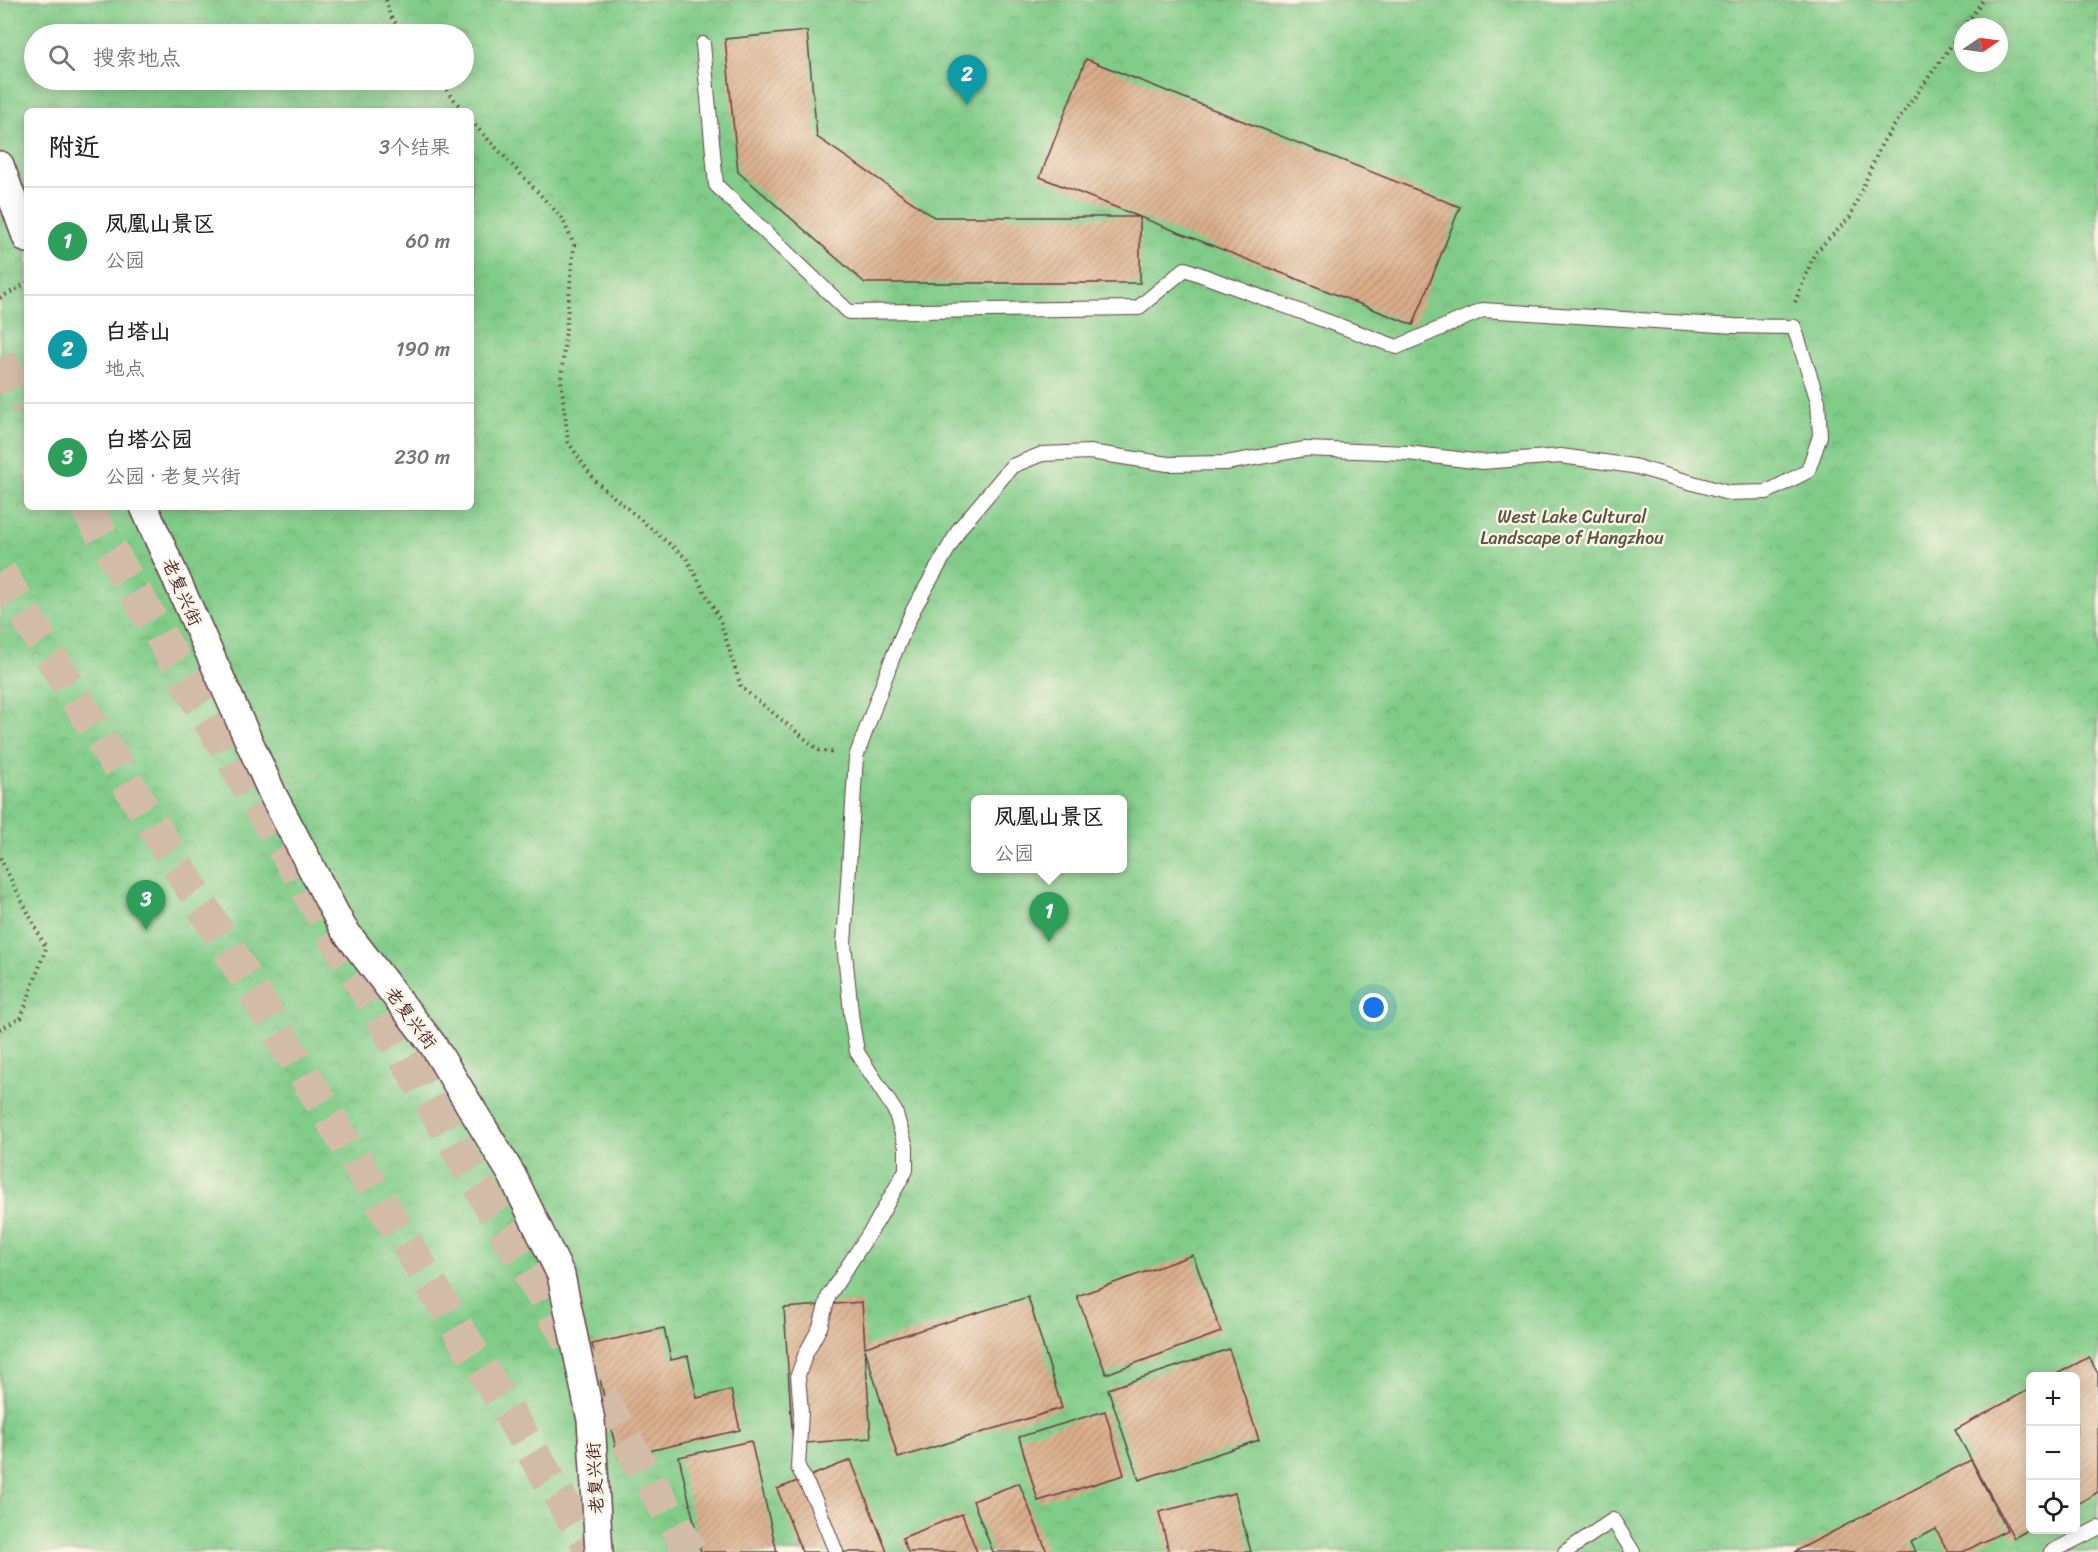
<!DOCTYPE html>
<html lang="zh">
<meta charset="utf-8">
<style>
:root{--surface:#fff;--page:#f6f6f6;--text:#222;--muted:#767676;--line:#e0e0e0;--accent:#0b8043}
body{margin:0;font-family:Sriracha,"LXGW WenKai TC",sans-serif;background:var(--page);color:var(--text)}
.controls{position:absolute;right:18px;bottom:18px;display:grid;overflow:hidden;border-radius:9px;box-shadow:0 3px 15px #0003}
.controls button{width:54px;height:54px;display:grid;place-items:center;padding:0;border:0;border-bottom:2px solid var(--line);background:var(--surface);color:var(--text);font:30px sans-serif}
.compass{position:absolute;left:1954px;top:18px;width:54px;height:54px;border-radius:50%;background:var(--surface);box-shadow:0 3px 15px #0003;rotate:77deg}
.you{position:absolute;left:1374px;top:1008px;width:21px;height:21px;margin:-15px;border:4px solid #fff;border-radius:50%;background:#1a73e8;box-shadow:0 0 0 9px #1a73e833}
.badge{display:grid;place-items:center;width:39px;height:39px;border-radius:50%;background:var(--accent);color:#fff;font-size:20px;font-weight:700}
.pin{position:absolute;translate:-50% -50px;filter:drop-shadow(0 2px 3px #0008)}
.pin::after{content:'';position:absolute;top:32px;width:21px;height:18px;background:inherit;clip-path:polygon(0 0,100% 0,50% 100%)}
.popup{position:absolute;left:971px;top:795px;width:156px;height:78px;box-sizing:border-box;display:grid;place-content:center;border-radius:9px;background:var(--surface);filter:drop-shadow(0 2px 4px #0005);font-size:20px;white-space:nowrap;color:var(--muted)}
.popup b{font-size:22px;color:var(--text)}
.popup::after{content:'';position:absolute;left:50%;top:100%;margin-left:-12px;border:12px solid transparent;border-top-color:var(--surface)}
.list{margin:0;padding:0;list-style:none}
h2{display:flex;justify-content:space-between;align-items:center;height:78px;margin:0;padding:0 24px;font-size:26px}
h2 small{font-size:20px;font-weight:400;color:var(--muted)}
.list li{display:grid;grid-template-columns:39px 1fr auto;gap:18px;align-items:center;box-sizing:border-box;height:108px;padding:0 24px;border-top:2px solid var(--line)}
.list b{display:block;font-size:22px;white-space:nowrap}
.list p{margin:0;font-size:20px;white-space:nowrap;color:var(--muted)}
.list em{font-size:20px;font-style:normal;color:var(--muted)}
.icon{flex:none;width:33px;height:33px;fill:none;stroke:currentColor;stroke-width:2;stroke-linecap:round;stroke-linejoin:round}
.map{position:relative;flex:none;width:2098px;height:1552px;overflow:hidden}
.search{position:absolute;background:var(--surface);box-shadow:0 3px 15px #0003;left:24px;top:24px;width:450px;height:66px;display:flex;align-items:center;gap:15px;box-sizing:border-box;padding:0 21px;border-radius:33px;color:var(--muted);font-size:22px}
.panel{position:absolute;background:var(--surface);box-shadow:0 3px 15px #0003;left:24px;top:108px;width:450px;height:402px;border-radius:9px}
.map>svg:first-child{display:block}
.park{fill:url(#park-crowns);stroke:#66765a;stroke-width:1.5;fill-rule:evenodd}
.building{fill:url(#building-hatch)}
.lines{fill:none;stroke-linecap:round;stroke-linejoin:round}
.highway-tunnel{stroke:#d2bca8;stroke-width:33;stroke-dasharray:33 16;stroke-linecap:butt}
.lane-casing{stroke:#643c42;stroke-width:16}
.street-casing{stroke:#643c42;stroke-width:30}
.path{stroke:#643c42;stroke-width:4;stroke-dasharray:1.5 4.5;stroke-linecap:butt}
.lane{stroke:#fff;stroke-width:14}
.street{stroke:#fff;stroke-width:27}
.labels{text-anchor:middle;stroke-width:5;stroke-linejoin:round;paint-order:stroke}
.park-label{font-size:18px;fill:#5a5347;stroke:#fcf5e5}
.street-label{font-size:18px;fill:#4a1f2b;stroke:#fcf5e5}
</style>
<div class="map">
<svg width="2098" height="1552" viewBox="0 0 2098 1552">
<defs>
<pattern id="park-crowns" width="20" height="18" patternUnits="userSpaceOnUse" patternTransform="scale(1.5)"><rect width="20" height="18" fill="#81cc89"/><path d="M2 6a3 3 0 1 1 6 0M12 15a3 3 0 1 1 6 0" fill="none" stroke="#71af76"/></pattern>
<pattern id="building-hatch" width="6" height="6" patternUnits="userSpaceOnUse" patternTransform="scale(1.5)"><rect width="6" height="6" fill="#daae8b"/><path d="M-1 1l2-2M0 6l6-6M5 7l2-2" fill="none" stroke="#b38d72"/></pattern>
</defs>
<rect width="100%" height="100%" fill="#fcf5e5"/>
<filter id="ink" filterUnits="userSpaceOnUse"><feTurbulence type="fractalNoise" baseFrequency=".0167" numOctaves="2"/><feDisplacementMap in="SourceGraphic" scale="12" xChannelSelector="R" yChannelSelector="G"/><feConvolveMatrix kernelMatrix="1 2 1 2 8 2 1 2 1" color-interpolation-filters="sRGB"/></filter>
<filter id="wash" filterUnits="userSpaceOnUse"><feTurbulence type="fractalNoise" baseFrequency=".008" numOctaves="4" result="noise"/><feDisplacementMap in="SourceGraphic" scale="24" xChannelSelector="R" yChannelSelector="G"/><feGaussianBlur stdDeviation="1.35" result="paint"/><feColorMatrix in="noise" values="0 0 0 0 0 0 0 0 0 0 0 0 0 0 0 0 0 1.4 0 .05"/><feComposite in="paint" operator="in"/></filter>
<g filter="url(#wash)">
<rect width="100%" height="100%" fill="#f4e3c7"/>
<path class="park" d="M 0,0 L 2098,0 L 2098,1552 L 0,1552 ZM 1963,27 L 1999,27 L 1999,63 L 1963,63 ZM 34,34 L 464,34 L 464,80 L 34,80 ZM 27,111 L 471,111 L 471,507 L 27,507 ZM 976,800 L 1122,800 L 1122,868 L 976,868 ZM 2030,1376 L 2076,1376 L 2076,1530 L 2030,1530 Z"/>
<g id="blocks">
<g class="building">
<path d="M 807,31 L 817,137 L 934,217 L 1140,217 L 1040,177 L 1086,59 L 1460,207 L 1413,325 L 1140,217 L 1140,283 L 865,283 L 738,172 L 725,39 Z"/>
<path d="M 1193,1255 L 1221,1332 L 1106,1374 L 1077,1296 Z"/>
<path d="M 1028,1297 L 1062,1408 L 898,1458 L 865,1349 L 871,1438 L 793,1444 L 784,1308 L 862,1302 L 865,1347 Z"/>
<path d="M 664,1328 L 671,1360 L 688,1356 L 697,1398 L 731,1390 L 740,1430 L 618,1458 L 592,1344 Z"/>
<path d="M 1229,1349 L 1259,1440 L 1139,1480 L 1108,1389 Z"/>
<path d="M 2089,1357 L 2098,1374 L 2098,1492 L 2076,1505 L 2076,1376 L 2053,1376 Z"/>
<path d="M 2030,1389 L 2030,1529 L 2014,1538 L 1955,1430 Z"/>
<path d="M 1105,1411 L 1124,1475 L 1038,1501 L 1019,1437 Z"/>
<path d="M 751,1441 L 777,1552 L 701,1552 L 679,1457 Z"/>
<path d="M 851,1460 L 887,1552 L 802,1552 L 777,1489 Z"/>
<path d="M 1971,1460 L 2007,1530 L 1963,1552 L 1948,1552 L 1936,1529 L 1911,1542 L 1916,1552 L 1794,1552 Z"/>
<path d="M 1019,1483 L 1047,1552 L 993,1552 L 973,1501 Z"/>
<path d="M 1235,1493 L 1251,1552 L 1169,1552 L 1159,1512 Z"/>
<path d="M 962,1514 L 977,1552 L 908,1552 L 902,1538 Z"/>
</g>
</g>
</g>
<g filter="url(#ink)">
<use href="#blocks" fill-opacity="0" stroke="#643c42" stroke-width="1.5"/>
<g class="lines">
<g class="highway-tunnel">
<path d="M 0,359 L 27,406"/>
<path d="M 86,507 L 691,1552"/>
<path d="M 0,572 L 593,1552"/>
</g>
<g class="lane-casing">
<g id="lane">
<path d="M 703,44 L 716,185 L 849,312 L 1138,308 L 1185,269 L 1397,347 L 1483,310 L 1734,326 L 1794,327 L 1818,401 L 1820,436 L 1808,471 L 1767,492 L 1728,493 L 1633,466 L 1561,456 L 1482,462 L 1408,453 L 1305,449 L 1226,463 L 1168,464 L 1090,452 L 1042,454 L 1012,466 L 960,528 L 913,610 L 892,659 L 856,757 L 844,944 L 852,1022 L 857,1052 L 895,1111 L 906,1147 L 906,1170 L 876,1223 L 829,1295 L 820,1327 L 806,1353 L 798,1375 L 801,1413 L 798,1467 L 816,1502 L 836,1552"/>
<path d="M 1565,1552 L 1613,1520 L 1633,1552"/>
<path d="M 2051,1552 L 2098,1528"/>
</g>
</g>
<g class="street-casing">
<g id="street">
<path d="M 0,165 L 27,239"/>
<path d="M 144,507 L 273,795 L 343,928 L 433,1045 L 512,1175 L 561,1275 L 591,1420 L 599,1552"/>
</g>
</g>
<g class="path">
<path d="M 386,0 L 390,16 L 404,34"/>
<path d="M 1964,27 L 1983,0"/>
<path d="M 439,80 L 463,111"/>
<path d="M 471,121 L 562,218 L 574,245 L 561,380 L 568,442 L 595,481 L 686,558 L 720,620 L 741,687 L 819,750 L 834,753"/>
<path d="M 0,298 L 27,283"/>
<path d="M 1795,302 L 1815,253 L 1850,217 L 1882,143 L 1963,29"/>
<path d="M 0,858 L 46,948 L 21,1018 L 0,1029"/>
</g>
<use href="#lane" class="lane"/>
<use href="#street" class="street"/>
</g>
</g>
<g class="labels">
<g class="park-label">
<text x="1572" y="523">West Lake Cultural<tspan x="1572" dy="21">Landscape of Hangzhou</tspan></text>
</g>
<g class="street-label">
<text transform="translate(182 592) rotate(66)" y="6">老复兴街</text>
<text transform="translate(411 1018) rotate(53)" y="6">老复兴街</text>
<text transform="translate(595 1478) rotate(-93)" y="6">老复兴街</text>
</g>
</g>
</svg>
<div class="controls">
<button>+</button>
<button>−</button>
<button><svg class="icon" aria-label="locate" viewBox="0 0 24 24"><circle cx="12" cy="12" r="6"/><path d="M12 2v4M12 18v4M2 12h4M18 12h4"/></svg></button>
</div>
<svg class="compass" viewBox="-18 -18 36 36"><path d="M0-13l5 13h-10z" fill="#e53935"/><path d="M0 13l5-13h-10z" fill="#767676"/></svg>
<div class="you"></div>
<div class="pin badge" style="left:1049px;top:942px;background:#2e9e5b">1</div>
<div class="popup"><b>凤凰山景区</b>公园</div>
<div class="pin badge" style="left:967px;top:105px;background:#0f9aa8">2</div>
<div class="pin badge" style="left:146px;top:930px;background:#2e9e5b">3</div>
<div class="search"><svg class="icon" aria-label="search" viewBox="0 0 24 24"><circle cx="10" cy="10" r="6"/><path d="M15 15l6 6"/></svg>搜索地点</div>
<section class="panel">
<h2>附近<small>3个结果</small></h2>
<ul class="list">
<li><span class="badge" style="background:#2e9e5b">1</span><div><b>凤凰山景区</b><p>公园</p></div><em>60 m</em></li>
<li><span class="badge" style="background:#0f9aa8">2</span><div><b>白塔山</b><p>地点</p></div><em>190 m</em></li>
<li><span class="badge" style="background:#2e9e5b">3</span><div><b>白塔公园</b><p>公园 · 老复兴街</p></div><em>230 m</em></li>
</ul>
</section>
</div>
